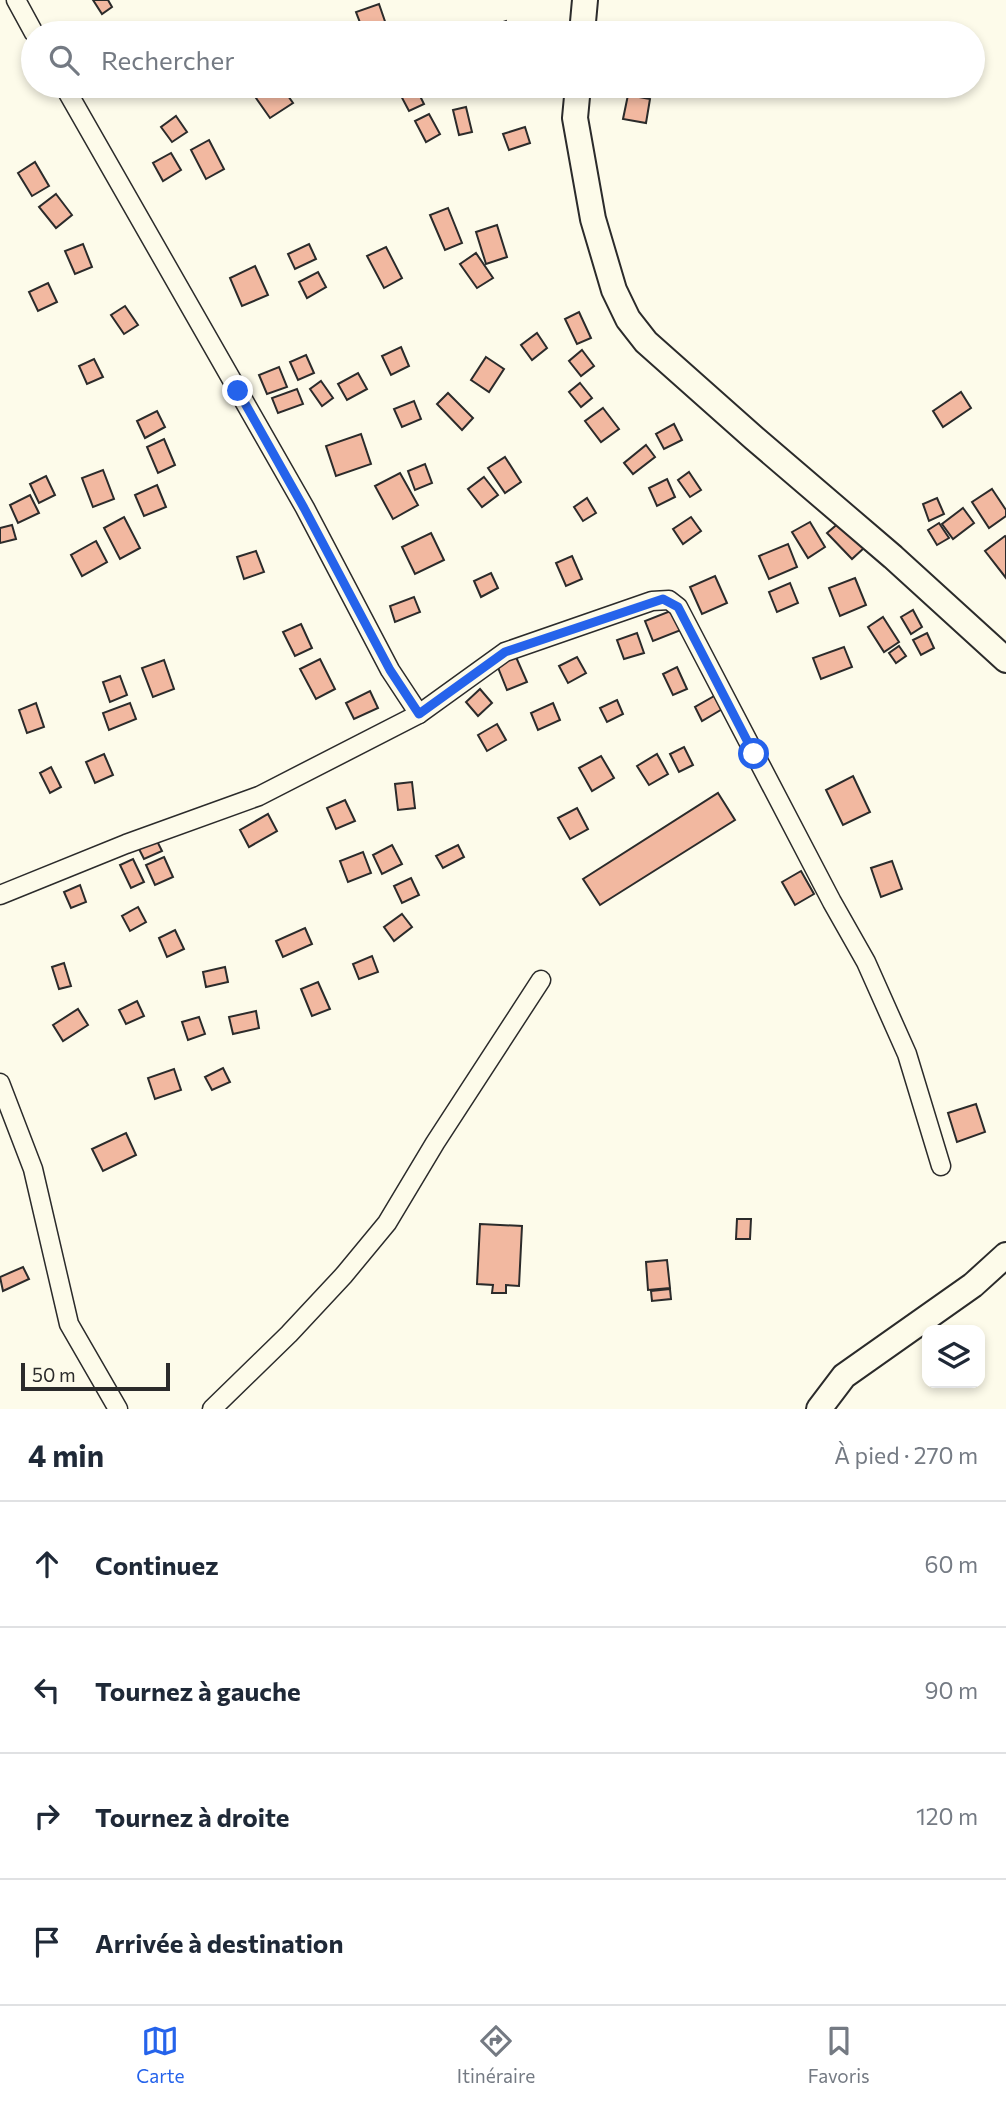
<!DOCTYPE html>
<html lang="fr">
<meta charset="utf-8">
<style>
:root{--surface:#fff;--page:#f2f2f3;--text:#1f2937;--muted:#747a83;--line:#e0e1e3;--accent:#2563eb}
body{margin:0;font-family:Commissioner,sans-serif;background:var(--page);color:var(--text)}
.controls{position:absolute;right:21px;bottom:21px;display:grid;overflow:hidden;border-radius:14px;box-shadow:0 4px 10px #0003}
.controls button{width:63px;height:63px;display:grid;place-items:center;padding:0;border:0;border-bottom:2px solid var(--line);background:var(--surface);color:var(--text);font:35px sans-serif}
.scale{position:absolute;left:21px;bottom:18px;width:149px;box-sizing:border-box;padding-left:7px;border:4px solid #2b2b2b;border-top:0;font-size:19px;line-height:24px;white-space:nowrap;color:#2b2b2b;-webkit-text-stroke:5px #fdfbea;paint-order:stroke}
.stop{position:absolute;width:21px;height:21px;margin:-16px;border:5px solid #2563eb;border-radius:50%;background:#fff}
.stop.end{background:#2563eb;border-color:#fff;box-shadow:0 2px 7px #0008}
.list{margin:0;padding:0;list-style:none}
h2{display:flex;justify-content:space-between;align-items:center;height:91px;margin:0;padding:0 28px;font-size:30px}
h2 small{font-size:23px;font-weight:400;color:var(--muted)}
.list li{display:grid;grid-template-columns:46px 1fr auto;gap:21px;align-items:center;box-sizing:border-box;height:126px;padding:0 28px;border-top:2px solid var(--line)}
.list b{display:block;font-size:26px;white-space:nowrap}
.list em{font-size:23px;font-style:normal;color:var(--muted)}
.icon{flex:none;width:38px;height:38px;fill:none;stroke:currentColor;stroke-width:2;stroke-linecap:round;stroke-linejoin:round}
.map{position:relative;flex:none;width:1006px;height:1409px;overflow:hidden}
.search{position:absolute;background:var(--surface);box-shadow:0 4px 10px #0003;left:21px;right:21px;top:21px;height:77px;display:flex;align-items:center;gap:18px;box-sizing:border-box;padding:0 24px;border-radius:38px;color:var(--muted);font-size:26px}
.sheet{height:595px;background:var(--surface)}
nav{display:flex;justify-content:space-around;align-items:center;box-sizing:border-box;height:98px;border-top:2px solid var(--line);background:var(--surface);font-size:19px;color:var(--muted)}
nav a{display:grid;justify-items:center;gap:4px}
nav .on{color:var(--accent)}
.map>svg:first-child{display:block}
.building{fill:#f2b8a0;stroke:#2b2b2b;stroke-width:2}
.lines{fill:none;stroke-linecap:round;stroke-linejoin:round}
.minor-casing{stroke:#2b2b2b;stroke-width:21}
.secondary-casing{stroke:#2b2b2b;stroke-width:28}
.minor{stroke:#fdfbea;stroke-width:18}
.secondary{stroke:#fdfbea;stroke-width:24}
.route{stroke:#2563eb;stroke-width:9}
</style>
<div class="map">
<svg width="1006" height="1409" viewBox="0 0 1006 1409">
<rect width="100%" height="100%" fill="#fdfbea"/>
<g class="building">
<path d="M 93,0 L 108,0 L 112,7 L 102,14 Z"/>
<path d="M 379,4 L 389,33 L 364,33 L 356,12 Z"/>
<path d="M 506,21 L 510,33 L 487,33 L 485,28 Z"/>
<path d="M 275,86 L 281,86 L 293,103 L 270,118 L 256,98 Z"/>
<path d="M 415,86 L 424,104 L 409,111 L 400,94 Z"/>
<path d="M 628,95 L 650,99 L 646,123 L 623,119 Z"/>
<path d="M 466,107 L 472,132 L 459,135 L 453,110 Z"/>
<path d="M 429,114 L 440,134 L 426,142 L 415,121 Z"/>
<path d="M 176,116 L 187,132 L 172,142 L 161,127 Z"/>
<path d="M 525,127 L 530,143 L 509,150 L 503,134 Z"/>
<path d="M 209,140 L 224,169 L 206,179 L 191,150 Z"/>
<path d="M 171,153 L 181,170 L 163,181 L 153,163 Z"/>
<path d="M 35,162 L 49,186 L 32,196 L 18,173 Z"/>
<path d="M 56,194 L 72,215 L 56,228 L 39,207 Z"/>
<path d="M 448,208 L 462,243 L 445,250 L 430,215 Z"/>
<path d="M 497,225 L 507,257 L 486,264 L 476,232 Z"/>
<path d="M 83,244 L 92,267 L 75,274 L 65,251 Z"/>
<path d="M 309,244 L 316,259 L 295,269 L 288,254 Z"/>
<path d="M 386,247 L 402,278 L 384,288 L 367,256 Z"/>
<path d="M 476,253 L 493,278 L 477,288 L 460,264 Z"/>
<path d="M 255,266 L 268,295 L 242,306 L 230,278 Z"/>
<path d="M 318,272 L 326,287 L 307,298 L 299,282 Z"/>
<path d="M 48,283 L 57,302 L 38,311 L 29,292 Z"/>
<path d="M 125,306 L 138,325 L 124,334 L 111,315 Z"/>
<path d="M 579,312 L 591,338 L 577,344 L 565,319 Z"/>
<path d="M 537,333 L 547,348 L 532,360 L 521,345 Z"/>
<path d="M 401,347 L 409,366 L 391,375 L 382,356 Z"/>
<path d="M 582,350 L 594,366 L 581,376 L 569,361 Z"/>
<path d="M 306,355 L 314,373 L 298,380 L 290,362 Z"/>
<path d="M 486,357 L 504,369 L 489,392 L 471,380 Z"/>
<path d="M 94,359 L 103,377 L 87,384 L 79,366 Z"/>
<path d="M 279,367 L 287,387 L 267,394 L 259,375 Z"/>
<path d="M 358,373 L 367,389 L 347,400 L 338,384 Z"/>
<path d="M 321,381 L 333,398 L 322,406 L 310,389 Z"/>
<path d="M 580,383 L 592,398 L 581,407 L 569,392 Z"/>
<path d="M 297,389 L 303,404 L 278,413 L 272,398 Z"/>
<path d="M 961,392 L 971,408 L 943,427 L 933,411 Z"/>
<path d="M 448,393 L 473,418 L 462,430 L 437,404 Z"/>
<path d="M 414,401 L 421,419 L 402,427 L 394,409 Z"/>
<path d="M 603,408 L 619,429 L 601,442 L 585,421 Z"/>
<path d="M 157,411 L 165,427 L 145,438 L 137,421 Z"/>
<path d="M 674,424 L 682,440 L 664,449 L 656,434 Z"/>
<path d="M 361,434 L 371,464 L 336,476 L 326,446 Z"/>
<path d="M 164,439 L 175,465 L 158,473 L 147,447 Z"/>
<path d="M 646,445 L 655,457 L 633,474 L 624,463 Z"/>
<path d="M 505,457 L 521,482 L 505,493 L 488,468 Z"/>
<path d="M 425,464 L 432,483 L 415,490 L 408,471 Z"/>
<path d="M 103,470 L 114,499 L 93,507 L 82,478 Z"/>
<path d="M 689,472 L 701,490 L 690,497 L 678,480 Z"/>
<path d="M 400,473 L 418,505 L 393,519 L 375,486 Z"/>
<path d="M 46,476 L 55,495 L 39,503 L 30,484 Z"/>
<path d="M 484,477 L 498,495 L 482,507 L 468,489 Z"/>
<path d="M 667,479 L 675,497 L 657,506 L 649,488 Z"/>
<path d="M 157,485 L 166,507 L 144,516 L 135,495 Z"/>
<path d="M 992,489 L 1006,510 L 1006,516 L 989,528 L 972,502 Z"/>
<path d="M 30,495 L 39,513 L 18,523 L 10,505 Z"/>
<path d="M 587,498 L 596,513 L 583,521 L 574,507 Z"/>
<path d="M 937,498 L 944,514 L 929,521 L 923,504 Z"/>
<path d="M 963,508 L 974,523 L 953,539 L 942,524 Z"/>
<path d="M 124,517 L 140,548 L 120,559 L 104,528 Z"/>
<path d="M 691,517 L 701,531 L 683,544 L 673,529 Z"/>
<path d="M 810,522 L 825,547 L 808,558 L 792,532 Z"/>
<path d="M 840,522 L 864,548 L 852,559 L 827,533 Z"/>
<path d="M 939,523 L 949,538 L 937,545 L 928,530 Z"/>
<path d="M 12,525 L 16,539 L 0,543 L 0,528 Z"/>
<path d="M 431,533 L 444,560 L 415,574 L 402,547 Z"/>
<path d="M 1005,536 L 1006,537 L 1006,578 L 985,551 Z"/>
<path d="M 96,541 L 107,562 L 82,576 L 71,555 Z"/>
<path d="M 788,544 L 797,567 L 769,579 L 759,556 Z"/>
<path d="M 256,551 L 264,572 L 244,579 L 237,557 Z"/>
<path d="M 572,556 L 582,579 L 566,586 L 556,563 Z"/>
<path d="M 491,573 L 498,588 L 481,597 L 474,581 Z"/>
<path d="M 715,576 L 727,603 L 702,614 L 690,587 Z"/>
<path d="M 855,578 L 866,605 L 840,616 L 829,588 Z"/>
<path d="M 790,583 L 798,603 L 777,612 L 769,592 Z"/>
<path d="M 414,597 L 420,612 L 395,622 L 390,606 Z"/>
<path d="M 673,610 L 681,630 L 653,641 L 645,621 Z"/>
<path d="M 913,610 L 922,627 L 911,634 L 901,617 Z"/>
<path d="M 883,617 L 899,642 L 884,652 L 868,627 Z"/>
<path d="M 301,624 L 312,648 L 295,656 L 283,632 Z"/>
<path d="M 637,633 L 644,653 L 624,659 L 617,640 Z"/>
<path d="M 927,633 L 934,648 L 921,655 L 913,640 Z"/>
<path d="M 899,646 L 906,656 L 896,663 L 889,653 Z"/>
<path d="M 844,647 L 852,667 L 821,679 L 813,658 Z"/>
<path d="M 516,657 L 527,682 L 507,690 L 497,665 Z"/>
<path d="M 577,657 L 586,673 L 568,683 L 559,666 Z"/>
<path d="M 320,659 L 335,689 L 316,699 L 300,669 Z"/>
<path d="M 164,660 L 174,689 L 153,697 L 142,668 Z"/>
<path d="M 677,667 L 687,689 L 673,695 L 663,674 Z"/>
<path d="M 120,676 L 127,695 L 110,702 L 103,682 Z"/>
<path d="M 480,689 L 492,703 L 478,716 L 466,702 Z"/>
<path d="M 370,691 L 378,708 L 354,719 L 346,703 Z"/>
<path d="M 716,695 L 724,708 L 702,721 L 695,707 Z"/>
<path d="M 617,700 L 623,714 L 607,722 L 600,708 Z"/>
<path d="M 36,703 L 44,727 L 27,733 L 19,710 Z"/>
<path d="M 130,703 L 136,719 L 109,730 L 103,713 Z"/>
<path d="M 553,703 L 560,720 L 538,730 L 531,713 Z"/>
<path d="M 497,724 L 506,740 L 487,751 L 478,735 Z"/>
<path d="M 684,747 L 693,765 L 679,772 L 670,754 Z"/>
<path d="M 104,754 L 113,775 L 95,783 L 86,762 Z"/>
<path d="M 657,754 L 668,774 L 649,785 L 637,766 Z"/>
<path d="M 601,756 L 614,778 L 592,791 L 579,768 Z"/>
<path d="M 51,767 L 61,787 L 50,793 L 40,773 Z"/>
<path d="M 853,776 L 870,812 L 843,825 L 826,790 Z"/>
<path d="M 412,782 L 415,808 L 398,810 L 395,784 Z"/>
<path d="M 718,793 L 735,820 L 600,905 L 583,879 Z"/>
<path d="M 345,800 L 355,821 L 336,829 L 327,808 Z"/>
<path d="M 577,808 L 588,829 L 570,839 L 558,818 Z"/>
<path d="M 268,814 L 277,831 L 249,847 L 240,830 Z"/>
<path d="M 155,837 L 162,851 L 144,859 L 137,845 Z"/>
<path d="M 392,845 L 402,864 L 382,874 L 373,855 Z"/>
<path d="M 458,845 L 464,857 L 443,868 L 436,856 Z"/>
<path d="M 363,852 L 371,873 L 348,882 L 340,861 Z"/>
<path d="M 164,857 L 173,877 L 155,885 L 146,865 Z"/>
<path d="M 133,859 L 144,882 L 131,888 L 120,865 Z"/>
<path d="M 892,861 L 902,889 L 881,897 L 871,868 Z"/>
<path d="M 801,871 L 814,894 L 795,905 L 782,882 Z"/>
<path d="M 411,878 L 419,895 L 402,903 L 394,886 Z"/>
<path d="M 80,885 L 86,902 L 71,908 L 64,892 Z"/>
<path d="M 138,907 L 146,922 L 130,931 L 122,916 Z"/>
<path d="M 402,914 L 412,927 L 394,941 L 384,927 Z"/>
<path d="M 305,928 L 312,944 L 283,957 L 276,941 Z"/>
<path d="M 175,930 L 184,949 L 167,957 L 159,938 Z"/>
<path d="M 372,956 L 378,972 L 359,979 L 353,964 Z"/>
<path d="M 64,963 L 71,986 L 59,989 L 52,967 Z"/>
<path d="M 225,967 L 228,982 L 206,987 L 203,972 Z"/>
<path d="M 318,982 L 330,1009 L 312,1016 L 301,989 Z"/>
<path d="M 137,1001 L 144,1016 L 126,1024 L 119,1010 Z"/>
<path d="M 78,1009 L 88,1025 L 63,1041 L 53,1025 Z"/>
<path d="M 256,1011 L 259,1028 L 233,1034 L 229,1017 Z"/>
<path d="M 199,1017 L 205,1034 L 188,1040 L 182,1022 Z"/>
<path d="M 223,1068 L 230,1082 L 212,1090 L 205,1077 Z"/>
<path d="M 174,1069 L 181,1090 L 155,1099 L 148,1078 Z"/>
<path d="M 976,1104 L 985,1132 L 957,1142 L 948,1113 Z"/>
<path d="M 126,1133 L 136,1155 L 103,1171 L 92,1149 Z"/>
<path d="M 737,1219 L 751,1219 L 750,1239 L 736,1239 Z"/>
<path d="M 480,1224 L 522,1226 L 519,1286 L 506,1285 L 506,1293 L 492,1293 L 493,1285 L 477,1284 Z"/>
<path d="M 667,1260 L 670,1288 L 648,1290 L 646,1262 Z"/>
<path d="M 23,1267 L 29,1279 L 3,1291 L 0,1277 Z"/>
<path d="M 670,1289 L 671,1299 L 652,1301 L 651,1291 Z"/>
</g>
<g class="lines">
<g class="minor-casing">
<g id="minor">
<path d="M 16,0 L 34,33"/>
<path d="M 64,86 L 305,508 L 390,670 L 419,714"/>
<path d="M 0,895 L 126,844 L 259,796 L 419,714 L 505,652 L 652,601 L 669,600 L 678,607 L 832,902 L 866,962 L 907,1054 L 941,1166"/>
<path d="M 0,1083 L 33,1169 L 69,1324 L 118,1409"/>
<path d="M 212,1409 L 289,1334 L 344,1275 L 387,1223 L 435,1143 L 541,980"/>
</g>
</g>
<g class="secondary-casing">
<g id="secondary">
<path d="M 582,33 L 585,0"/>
<path d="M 578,86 L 575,118 L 593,219 L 614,290 L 628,319 L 646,342 L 754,438 L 893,557 L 1006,660"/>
<path d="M 819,1409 L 844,1376 L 973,1285 L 1006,1255"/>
</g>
</g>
<use href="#minor" class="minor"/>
<use href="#secondary" class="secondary"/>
</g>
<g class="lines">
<path class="route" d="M 238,391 L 304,508 L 390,670 L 419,714 L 505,652 L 663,599 L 678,607 L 754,754"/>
</g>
</svg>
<div class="controls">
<button><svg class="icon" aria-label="layers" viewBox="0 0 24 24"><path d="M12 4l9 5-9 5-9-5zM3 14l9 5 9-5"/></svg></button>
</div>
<div class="scale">50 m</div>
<div class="stop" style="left:754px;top:754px"></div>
<div class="stop end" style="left:238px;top:391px"></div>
<div class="search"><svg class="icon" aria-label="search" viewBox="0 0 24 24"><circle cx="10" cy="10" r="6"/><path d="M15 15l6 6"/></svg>Rechercher</div>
</div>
<section class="sheet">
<h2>4 min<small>À pied · 270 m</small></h2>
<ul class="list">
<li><svg class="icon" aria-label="ahead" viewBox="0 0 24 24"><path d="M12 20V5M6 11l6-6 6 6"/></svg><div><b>Continuez</b></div><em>60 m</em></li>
<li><svg class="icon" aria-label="left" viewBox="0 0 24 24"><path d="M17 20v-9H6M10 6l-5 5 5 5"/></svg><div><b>Tournez à gauche</b></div><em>90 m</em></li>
<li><svg class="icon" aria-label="right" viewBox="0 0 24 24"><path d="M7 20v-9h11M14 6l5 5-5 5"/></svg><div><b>Tournez à droite</b></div><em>120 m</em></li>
<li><svg class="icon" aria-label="arrive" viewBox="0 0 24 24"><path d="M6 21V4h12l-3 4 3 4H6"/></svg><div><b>Arrivée à destination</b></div></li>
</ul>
</section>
<nav>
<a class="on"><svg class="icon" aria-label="map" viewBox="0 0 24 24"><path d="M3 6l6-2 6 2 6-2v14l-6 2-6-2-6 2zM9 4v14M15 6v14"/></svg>Carte</a>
<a><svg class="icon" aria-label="directions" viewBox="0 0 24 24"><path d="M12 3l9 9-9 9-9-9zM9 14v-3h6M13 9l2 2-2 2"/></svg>Itinéraire</a>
<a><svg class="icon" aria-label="saved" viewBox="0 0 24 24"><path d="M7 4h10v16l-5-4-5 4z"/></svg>Favoris</a>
</nav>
